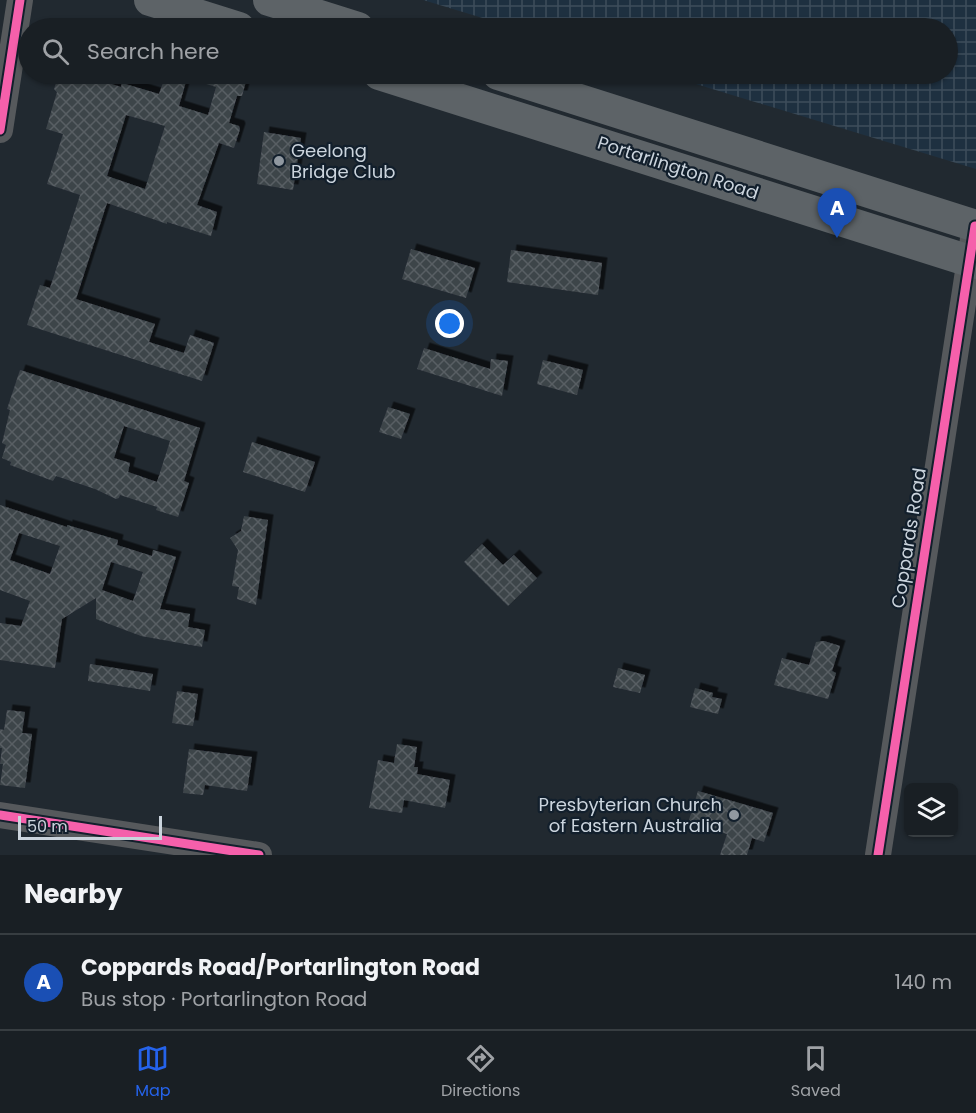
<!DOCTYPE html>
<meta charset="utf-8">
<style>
:root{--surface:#191f24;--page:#22272c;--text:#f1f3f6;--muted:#9fa2a6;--line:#373d41;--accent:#2563eb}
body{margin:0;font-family:Poppins,sans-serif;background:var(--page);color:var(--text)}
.controls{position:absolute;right:18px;bottom:18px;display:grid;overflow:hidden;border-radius:9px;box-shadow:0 2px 4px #0004}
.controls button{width:54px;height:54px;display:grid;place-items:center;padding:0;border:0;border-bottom:2px solid var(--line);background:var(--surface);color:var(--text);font:30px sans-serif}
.scale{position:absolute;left:18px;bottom:15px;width:144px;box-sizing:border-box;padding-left:6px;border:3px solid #cbd4dd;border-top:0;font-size:16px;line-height:21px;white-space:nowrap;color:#cbd4dd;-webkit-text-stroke:4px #121f2c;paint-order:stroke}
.you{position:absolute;left:450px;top:324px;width:21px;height:21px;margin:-15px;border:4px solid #fff;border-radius:50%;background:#1a73e8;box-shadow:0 0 0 9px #1a73e833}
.badge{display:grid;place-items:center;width:39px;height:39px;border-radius:50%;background:var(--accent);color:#fff;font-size:20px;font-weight:700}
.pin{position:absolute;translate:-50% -50px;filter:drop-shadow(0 2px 3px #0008)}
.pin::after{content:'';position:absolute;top:32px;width:21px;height:18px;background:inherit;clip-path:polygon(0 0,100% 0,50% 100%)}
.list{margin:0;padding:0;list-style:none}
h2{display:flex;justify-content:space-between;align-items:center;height:78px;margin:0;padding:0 24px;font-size:26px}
h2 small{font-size:20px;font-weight:400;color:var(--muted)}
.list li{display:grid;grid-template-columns:39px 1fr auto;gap:18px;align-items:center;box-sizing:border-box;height:96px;padding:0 24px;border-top:2px solid var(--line)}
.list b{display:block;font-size:22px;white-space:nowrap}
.list p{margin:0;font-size:20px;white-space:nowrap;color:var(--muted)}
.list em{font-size:20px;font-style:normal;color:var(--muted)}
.icon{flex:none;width:33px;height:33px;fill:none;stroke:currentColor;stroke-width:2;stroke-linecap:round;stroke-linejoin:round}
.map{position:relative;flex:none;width:976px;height:855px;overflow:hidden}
.search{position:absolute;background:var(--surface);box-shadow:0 2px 4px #0004;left:18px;right:18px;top:18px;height:66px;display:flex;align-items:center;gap:15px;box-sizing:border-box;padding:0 21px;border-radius:33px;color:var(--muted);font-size:22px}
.sheet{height:174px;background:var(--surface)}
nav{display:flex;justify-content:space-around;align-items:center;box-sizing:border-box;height:84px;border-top:2px solid var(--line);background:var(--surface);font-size:16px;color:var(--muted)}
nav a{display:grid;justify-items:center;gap:3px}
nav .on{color:var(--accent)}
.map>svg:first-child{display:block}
.industrial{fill:url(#industrial-grid)}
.building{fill:url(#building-cross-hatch);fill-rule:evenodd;filter:url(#shadow)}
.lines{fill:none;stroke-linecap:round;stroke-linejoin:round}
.minor{stroke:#56595c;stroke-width:26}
.major{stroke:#5d6367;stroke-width:32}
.cycleway-casing{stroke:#121f2c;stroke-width:13}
.cycleway{stroke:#f560ab;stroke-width:9}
.poi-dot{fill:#9098a0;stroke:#121f2c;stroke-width:2}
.labels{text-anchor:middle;stroke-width:4.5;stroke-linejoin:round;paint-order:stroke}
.poi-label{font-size:18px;fill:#cbd4dd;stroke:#121f2c;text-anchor:start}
.street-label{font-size:18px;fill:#cbd4dd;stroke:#121f2c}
</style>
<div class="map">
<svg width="976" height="855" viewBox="0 0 976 855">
<defs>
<pattern id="industrial-grid" width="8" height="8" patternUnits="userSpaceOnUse" patternTransform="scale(1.5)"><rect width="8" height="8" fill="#1e3040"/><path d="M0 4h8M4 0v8" fill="none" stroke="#3d4d5b"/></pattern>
<pattern id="building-cross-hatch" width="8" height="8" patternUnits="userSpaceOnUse" patternTransform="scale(1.5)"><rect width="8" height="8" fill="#3e444a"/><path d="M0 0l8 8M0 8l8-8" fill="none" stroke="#595e64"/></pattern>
<filter id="shadow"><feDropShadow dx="5.5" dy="-5.5" stdDeviation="0" flood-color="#0009"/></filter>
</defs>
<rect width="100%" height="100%" fill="#212930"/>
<path class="industrial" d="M 423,0 L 976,0 L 976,169 L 663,74 L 948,74 L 948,28 L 516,28 Z"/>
<g class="building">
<path d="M 59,74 L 86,74 L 86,76 L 121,87 L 122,83 L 159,94 L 166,74 L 248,74 L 242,96 L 237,96 L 229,123 L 239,126 L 240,129 L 234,148 L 219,143 L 197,205 L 217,212 L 211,236 L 167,222 L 167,224 L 107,203 L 76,299 L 155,324 L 149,342 L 184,353 L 190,335 L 214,343 L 202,381 L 27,325 L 40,285 L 50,288 L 80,195 L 47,184 L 63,134 L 46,129 L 57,92 L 54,89 ZM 187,78 L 216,87 L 208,115 L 179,106 ZM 126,115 L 165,126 L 145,189 L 107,176 Z"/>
<path d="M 264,132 L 301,138 L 293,190 L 257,184 Z"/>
<path d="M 411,249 L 475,268 L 466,298 L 402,279 Z"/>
<path d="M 511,250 L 602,263 L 598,295 L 507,282 Z"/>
<path d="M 424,348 L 490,369 L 491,359 L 508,361 L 502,396 L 417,369 Z"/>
<path d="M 543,360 L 583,370 L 577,395 L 537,384 Z"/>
<path d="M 20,370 L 200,428 L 184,481 L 189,483 L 178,517 L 156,510 L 157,507 L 120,495 L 119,498 L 116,499 L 95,489 L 56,476 L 53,481 L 10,465 L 11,462 L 2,458 L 6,445 L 2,443 L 10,410 L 7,409 ZM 124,426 L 170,441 L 157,482 L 128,472 L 130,463 L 114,458 Z"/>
<path d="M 388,407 L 410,414 L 401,439 L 379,432 Z"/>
<path d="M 252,442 L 315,462 L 305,492 L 243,472 Z"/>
<path d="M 0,505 L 67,527 L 67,525 L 118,540 L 117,545 L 152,556 L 153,550 L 176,557 L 160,609 L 190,614 L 188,627 L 205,630 L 202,647 L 141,636 L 96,619 L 96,598 L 62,619 L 55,668 L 0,660 L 0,623 L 21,626 L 30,601 L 0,590 ZM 19,533 L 60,546 L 50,574 L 10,560 ZM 111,562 L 143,572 L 133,601 L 102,590 Z"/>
<path d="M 244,516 L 268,520 L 256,605 L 237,599 L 239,587 L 232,586 L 238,550 L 230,538 L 241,531 Z"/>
<path d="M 482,544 L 503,565 L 514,555 L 537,578 L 508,606 L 464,562 Z"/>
<path d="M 824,641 L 840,646 L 832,671 L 836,673 L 828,699 L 774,685 L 782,658 L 809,665 L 816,642 Z"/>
<path d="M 90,664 L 153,674 L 150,691 L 88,681 Z"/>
<path d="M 618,668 L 645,675 L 640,693 L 613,687 Z"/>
<path d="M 695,688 L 713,693 L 712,697 L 722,699 L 718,714 L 690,707 Z"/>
<path d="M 177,691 L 198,694 L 193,726 L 172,723 Z"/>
<path d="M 7,710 L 25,712 L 22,733 L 32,734 L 25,788 L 0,785 L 3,764 L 0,764 L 2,748 L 0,748 L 0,729 L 4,730 Z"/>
<path d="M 397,744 L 417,747 L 414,767 L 418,767 L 417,774 L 450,780 L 445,808 L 404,800 L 402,813 L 369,808 L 378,760 L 394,763 Z"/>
<path d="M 189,749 L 252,757 L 247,791 L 205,785 L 203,795 L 183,793 Z"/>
<path d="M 698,791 L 773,813 L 764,842 L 752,838 L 747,855 L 720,855 L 727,834 L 688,823 Z"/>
</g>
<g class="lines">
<g class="minor">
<path d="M 0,130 L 20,0"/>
<path d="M 0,815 L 259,855"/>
<path d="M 878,855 L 975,226"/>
</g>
<g class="major">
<path d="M 150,0 L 239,28"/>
<path d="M 269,0 L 358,28"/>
<path d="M 379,74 L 976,263"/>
<path d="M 498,74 L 976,226"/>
</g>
<g class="cycleway-casing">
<g id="cycleway">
<path d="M 0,130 L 20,0"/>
<path d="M 0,815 L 259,855"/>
<path d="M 878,855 L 975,226"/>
</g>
</g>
<use href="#cycleway" class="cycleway"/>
</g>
<g class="poi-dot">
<circle cx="279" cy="161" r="6"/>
<circle cx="734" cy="815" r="6"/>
</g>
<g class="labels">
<g class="poi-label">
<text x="291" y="157">Geelong<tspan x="291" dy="21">Bridge Club</tspan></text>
<text x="722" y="811" text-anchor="end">Presbyterian Church<tspan x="722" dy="21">of Eastern Australia</tspan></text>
</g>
<g class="street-label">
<text transform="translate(678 168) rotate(18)" y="6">Portarlington Road</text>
<text transform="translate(909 538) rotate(-81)" y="6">Coppards Road</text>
</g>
</g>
</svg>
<div class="controls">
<button><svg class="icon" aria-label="layers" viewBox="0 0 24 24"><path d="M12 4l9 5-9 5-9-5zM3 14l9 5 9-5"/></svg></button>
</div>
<div class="scale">50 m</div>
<div class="you"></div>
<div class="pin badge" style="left:837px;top:238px;background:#1a4fb4">A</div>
<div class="search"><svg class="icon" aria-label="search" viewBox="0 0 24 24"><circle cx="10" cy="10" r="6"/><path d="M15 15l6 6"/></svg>Search here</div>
</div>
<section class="sheet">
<h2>Nearby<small></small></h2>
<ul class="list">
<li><span class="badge" style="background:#1a4fb4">A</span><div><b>Coppards Road/Portarlington Road</b><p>Bus stop · Portarlington Road</p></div><em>140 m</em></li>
</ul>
</section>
<nav>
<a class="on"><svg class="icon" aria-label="map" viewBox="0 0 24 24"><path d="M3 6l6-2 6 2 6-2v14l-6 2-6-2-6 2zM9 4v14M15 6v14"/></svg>Map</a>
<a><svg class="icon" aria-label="directions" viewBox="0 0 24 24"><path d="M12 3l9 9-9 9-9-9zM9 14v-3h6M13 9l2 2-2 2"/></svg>Directions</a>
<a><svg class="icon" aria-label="saved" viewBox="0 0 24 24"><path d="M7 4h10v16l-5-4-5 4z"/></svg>Saved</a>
</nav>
